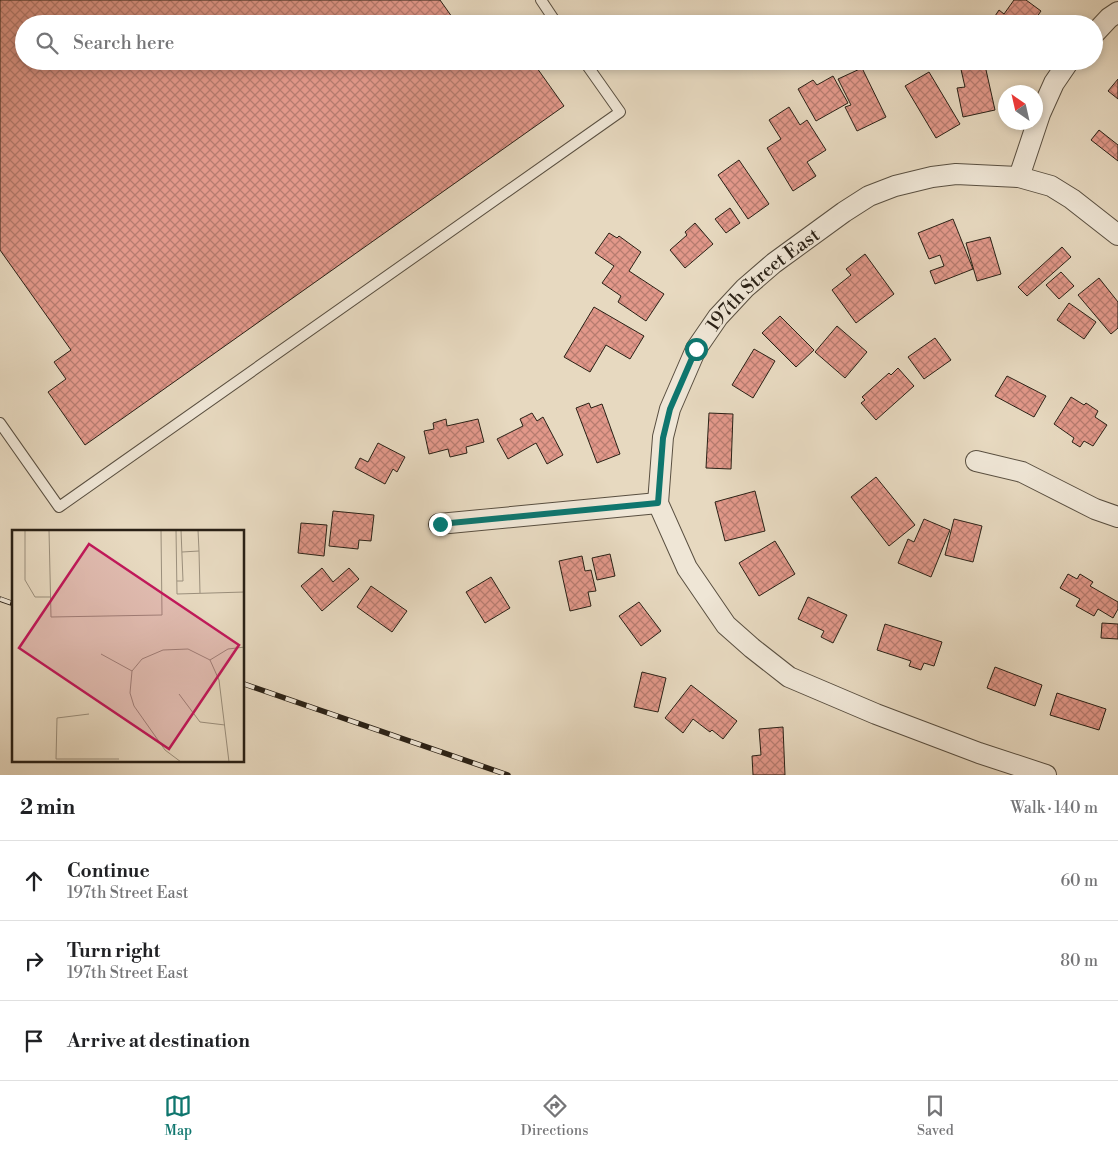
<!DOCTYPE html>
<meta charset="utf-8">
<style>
:root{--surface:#fff;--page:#f2f2f2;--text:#202124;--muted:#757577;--line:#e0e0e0;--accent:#0f766e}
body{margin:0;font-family:"Libre Bodoni",serif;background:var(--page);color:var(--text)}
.compass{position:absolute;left:998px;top:85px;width:45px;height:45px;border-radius:50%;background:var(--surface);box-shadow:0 2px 8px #0003;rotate:326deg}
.stop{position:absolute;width:15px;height:15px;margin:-11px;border:4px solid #0f766e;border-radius:50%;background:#fff}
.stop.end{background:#0f766e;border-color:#fff;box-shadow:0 1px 5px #0008}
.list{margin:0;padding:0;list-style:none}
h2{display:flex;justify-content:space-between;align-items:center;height:65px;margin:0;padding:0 20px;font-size:21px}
h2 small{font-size:16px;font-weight:400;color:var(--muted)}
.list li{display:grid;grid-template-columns:32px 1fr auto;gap:15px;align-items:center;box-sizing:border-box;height:80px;padding:0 20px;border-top:1px solid var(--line)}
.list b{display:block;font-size:19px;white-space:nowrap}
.list p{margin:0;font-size:16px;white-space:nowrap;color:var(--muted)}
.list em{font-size:16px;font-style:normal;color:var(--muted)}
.icon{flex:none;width:28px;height:28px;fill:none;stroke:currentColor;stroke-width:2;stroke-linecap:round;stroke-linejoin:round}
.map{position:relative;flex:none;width:1118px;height:775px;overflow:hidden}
.search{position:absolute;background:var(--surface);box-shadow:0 2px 8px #0003;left:15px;right:15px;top:15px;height:55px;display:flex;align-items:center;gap:12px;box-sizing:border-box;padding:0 18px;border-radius:28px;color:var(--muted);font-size:19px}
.sheet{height:305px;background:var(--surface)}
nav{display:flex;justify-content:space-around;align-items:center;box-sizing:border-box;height:70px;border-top:1px solid var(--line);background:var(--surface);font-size:14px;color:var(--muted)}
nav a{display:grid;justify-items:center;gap:2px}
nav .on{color:var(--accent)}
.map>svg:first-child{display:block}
.building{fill:url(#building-cross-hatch);stroke:#2a2116}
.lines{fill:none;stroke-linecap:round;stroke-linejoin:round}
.service-casing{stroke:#594f40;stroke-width:12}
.minor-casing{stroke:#594f40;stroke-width:22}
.service{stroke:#efe6d6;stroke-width:10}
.minor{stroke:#efe6d6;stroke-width:20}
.rail-casing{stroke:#2a2116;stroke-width:5.5}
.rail{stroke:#efe6d6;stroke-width:4;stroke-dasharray:11;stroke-linecap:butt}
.route{stroke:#0f766e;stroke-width:6}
.labels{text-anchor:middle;stroke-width:4.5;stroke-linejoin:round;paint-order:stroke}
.street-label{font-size:19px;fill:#2a2116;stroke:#efe6d6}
.inset-road{fill:none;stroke:#9b8f7c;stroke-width:1}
.view{fill:#c2185b;fill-opacity:0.15;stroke:#c2185b;stroke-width:2.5}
.inset-edge{fill:none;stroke:#2a2116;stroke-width:2.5}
</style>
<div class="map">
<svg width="1118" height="775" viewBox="0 0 1118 775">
<defs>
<pattern id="building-cross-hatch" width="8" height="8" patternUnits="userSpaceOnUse" patternTransform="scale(1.25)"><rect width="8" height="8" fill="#e2988a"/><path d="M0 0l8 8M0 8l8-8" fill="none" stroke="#b77c70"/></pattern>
</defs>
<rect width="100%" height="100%" fill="#e7d9c0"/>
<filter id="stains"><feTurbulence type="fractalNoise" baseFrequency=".004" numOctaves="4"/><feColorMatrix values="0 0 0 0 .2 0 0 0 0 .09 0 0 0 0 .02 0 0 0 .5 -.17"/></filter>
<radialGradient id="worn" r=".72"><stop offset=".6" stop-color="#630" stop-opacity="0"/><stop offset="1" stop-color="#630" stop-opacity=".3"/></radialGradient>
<g class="building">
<path d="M 0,0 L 440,0 L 457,24 L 24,24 L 24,61 L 507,61 L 509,63 L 511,61 L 532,61 L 564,106 L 85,445 L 48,392 L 66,379 L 54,362 L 71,350 L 0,250 Z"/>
<path d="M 1014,0 L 1026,0 L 1041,11 L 1032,24 L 996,24 L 997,22 L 993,19 L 999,10 L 1004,14 Z"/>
<path d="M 980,61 L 984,61 L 995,110 L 963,117 L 957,88 L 965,87 L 960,65 Z"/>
<path d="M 862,68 L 886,117 L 857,131 L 845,107 L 851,105 L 838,79 Z"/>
<path d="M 929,72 L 960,124 L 936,138 L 905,86 Z"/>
<path d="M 833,76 L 848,103 L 816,121 L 798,89 L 813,80 L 817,85 Z"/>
<path d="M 1118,79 L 1118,99 L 1108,91 Z"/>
<path d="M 789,107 L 800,125 L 807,120 L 826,150 L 807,162 L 816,176 L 793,191 L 767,148 L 781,139 L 769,120 Z"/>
<path d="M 1099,130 L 1118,145 L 1118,161 L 1091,140 Z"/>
<path d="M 739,160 L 769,204 L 748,219 L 718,175 Z"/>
<path d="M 730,208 L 740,223 L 726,233 L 715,219 Z"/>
<path d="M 953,219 L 973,269 L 935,284 L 930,271 L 944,266 L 940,255 L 929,259 L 918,233 Z"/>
<path d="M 695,223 L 713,244 L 685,268 L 670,250 L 687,235 L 685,232 Z"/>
<path d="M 609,233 L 617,238 L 619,236 L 641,252 L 629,271 L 664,294 L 646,321 L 618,302 L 621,296 L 602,283 L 614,266 L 595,253 Z"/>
<path d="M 990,237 L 1001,274 L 977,281 L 966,243 Z"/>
<path d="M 1062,247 L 1071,257 L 1027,296 L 1018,287 Z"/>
<path d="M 865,254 L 894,294 L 856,323 L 832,290 L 851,275 L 846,269 Z"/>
<path d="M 1061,272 L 1074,286 L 1059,299 L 1046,285 Z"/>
<path d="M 1099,278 L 1118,302 L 1118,328 L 1111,334 L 1078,295 Z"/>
<path d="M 1069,303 L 1096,322 L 1084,339 L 1057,320 Z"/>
<path d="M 594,307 L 644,336 L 630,359 L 606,345 L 590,372 L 564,357 Z"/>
<path d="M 780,316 L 814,350 L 796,367 L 762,333 Z"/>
<path d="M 837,326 L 867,352 L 845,378 L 815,352 Z"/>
<path d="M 935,338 L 951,360 L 924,379 L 908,357 Z"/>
<path d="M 754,349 L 775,361 L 753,398 L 732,385 Z"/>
<path d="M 898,368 L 914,386 L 876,420 L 861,403 L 865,400 L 862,397 L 889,373 L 891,375 Z"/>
<path d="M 1007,376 L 1046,396 L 1034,417 L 995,396 Z"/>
<path d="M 1071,397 L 1084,405 L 1086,403 L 1098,411 L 1095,417 L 1107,425 L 1093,446 L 1084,441 L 1080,447 L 1072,442 L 1074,438 L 1054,424 Z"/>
<path d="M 589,403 L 591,408 L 602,404 L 620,454 L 597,463 L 576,408 Z"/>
<path d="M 532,413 L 537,421 L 543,417 L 563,455 L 547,464 L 536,443 L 508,459 L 497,439 L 523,426 L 520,419 Z"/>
<path d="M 709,413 L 733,414 L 731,469 L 706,468 Z"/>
<path d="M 446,419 L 447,426 L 478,419 L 484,442 L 466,447 L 467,453 L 450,457 L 448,449 L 429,454 L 424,431 L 434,429 L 433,423 Z"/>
<path d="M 378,443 L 405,457 L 397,472 L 393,469 L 385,484 L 355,468 L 360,458 L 368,462 Z"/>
<path d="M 876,477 L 915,525 L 889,546 L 851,497 Z"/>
<path d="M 755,491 L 765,531 L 725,541 L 715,502 Z"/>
<path d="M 333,511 L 374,515 L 371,541 L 359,540 L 358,549 L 329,546 Z"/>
<path d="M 924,519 L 950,530 L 931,577 L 898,563 L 908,539 L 914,542 Z"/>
<path d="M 954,519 L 982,526 L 973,562 L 945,555 Z"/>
<path d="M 301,523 L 327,525 L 324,556 L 298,553 Z"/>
<path d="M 775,541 L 795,574 L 759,596 L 739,563 Z"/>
<path d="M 610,554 L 615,576 L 597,580 L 592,558 Z"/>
<path d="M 582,556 L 585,571 L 591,570 L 596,591 L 588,592 L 591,606 L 570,611 L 559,561 Z"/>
<path d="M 322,568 L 333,582 L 349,568 L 359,579 L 322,611 L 301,586 Z"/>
<path d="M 1068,574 L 1077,579 L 1080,574 L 1093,582 L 1090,586 L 1118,602 L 1118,609 L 1113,618 L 1098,609 L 1094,616 L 1076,606 L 1080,599 L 1060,588 Z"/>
<path d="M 491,577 L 510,608 L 485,623 L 466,592 Z"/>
<path d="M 371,586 L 407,611 L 392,632 L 357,607 Z"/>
<path d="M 808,597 L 847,615 L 833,643 L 821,637 L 824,631 L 798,619 Z"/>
<path d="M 639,602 L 661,631 L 641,646 L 619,616 Z"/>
<path d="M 1102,623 L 1118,624 L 1118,639 L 1101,638 Z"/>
<path d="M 885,624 L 942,642 L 934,666 L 924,663 L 921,670 L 909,666 L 911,661 L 877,650 Z"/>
<path d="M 995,667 L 1042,685 L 1035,706 L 987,688 Z"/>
<path d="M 642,672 L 666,678 L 658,712 L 634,707 Z"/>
<path d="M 691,685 L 737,721 L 723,739 L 712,730 L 710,732 L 693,719 L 683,733 L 665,718 Z"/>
<path d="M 1057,693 L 1106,709 L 1099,730 L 1050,715 Z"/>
<path d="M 783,727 L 785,775 L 753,775 L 752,756 L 761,755 L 759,729 Z"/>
</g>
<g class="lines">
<g class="service-casing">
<g id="service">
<path d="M 541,0 L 557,24"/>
<path d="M 0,423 L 59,507 L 620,112 L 584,61"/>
</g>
</g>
<g class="minor-casing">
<g id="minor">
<path d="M 1094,34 L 1109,18 L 1118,12"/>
<path d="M 1019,177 L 1051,186 L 1072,199 L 1118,235"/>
<path d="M 976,461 L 1022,472 L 1095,509 L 1118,517"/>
<path d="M 439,524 L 658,503"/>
<path id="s1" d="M 1046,775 L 979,753 L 876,714 L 789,677 L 752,648 L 726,625 L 687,568 L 658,503 L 663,437 L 670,409 L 696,349 L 718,317 L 745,288 L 774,263 L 844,212 L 869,196 L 895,186 L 932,177 L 956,174 L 1019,177 L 1040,114 L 1054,83 L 1069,61"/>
</g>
</g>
<use href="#service" class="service"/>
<use href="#minor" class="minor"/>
<g class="rail-casing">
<g id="rail">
<path d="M 0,599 L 14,604"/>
<path d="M 244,684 L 508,775"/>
</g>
</g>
<use href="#rail" class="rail"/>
</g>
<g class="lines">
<path class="route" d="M 440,524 L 658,503 L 663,438 L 670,409 L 696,349"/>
</g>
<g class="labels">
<g class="street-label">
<text dy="7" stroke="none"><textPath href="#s1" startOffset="755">197th Street East</textPath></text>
</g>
</g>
<g transform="translate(12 530)">
<rect width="232" height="232" fill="#e7d9c0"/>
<path class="inset-road" d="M 13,0 L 13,50 L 23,67 L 39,67M 37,0 L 39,87 L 150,85 L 149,0M 164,0 L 165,64 L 233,62M 186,0 L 187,21M 170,22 L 187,21 L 188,63M 165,51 L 171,51 L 169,0M 89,124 L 120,141M 198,130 L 207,150 L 217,232M 167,164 L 188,192 L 213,195M 77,184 L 45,188 L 44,229 L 107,229M 169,232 L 153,220 L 122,176 L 118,163 L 120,141 L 130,129 L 151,120 L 176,119 L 198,130 L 216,119 L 233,117"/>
<path class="view" d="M 77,14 L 227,115 L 157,219 L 7,118 Z"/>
<rect width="232" height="232" class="inset-edge"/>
</g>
<rect width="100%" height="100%" filter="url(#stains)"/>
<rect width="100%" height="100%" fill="url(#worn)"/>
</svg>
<svg class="compass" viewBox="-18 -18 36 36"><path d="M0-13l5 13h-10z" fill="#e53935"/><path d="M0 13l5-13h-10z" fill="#757577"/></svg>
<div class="stop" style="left:696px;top:349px"></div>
<div class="stop end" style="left:440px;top:524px"></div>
<div class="search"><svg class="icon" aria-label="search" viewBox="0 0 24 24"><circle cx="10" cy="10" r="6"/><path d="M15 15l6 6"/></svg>Search here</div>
</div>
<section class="sheet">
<h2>2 min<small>Walk · 140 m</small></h2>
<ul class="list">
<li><svg class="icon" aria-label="ahead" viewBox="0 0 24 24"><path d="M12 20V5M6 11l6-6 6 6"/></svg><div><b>Continue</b><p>197th Street East</p></div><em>60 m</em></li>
<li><svg class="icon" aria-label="right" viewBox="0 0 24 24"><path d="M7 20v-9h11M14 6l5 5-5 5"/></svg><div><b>Turn right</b><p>197th Street East</p></div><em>80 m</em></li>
<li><svg class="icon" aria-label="arrive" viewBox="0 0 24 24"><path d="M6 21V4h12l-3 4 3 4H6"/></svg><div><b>Arrive at destination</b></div></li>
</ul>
</section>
<nav>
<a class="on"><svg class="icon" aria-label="map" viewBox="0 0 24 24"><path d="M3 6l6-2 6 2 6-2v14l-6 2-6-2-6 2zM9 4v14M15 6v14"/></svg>Map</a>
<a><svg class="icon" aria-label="directions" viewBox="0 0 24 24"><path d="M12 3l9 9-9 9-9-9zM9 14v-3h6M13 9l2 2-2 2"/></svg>Directions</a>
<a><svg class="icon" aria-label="saved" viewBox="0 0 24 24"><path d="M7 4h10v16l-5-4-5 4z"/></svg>Saved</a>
</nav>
